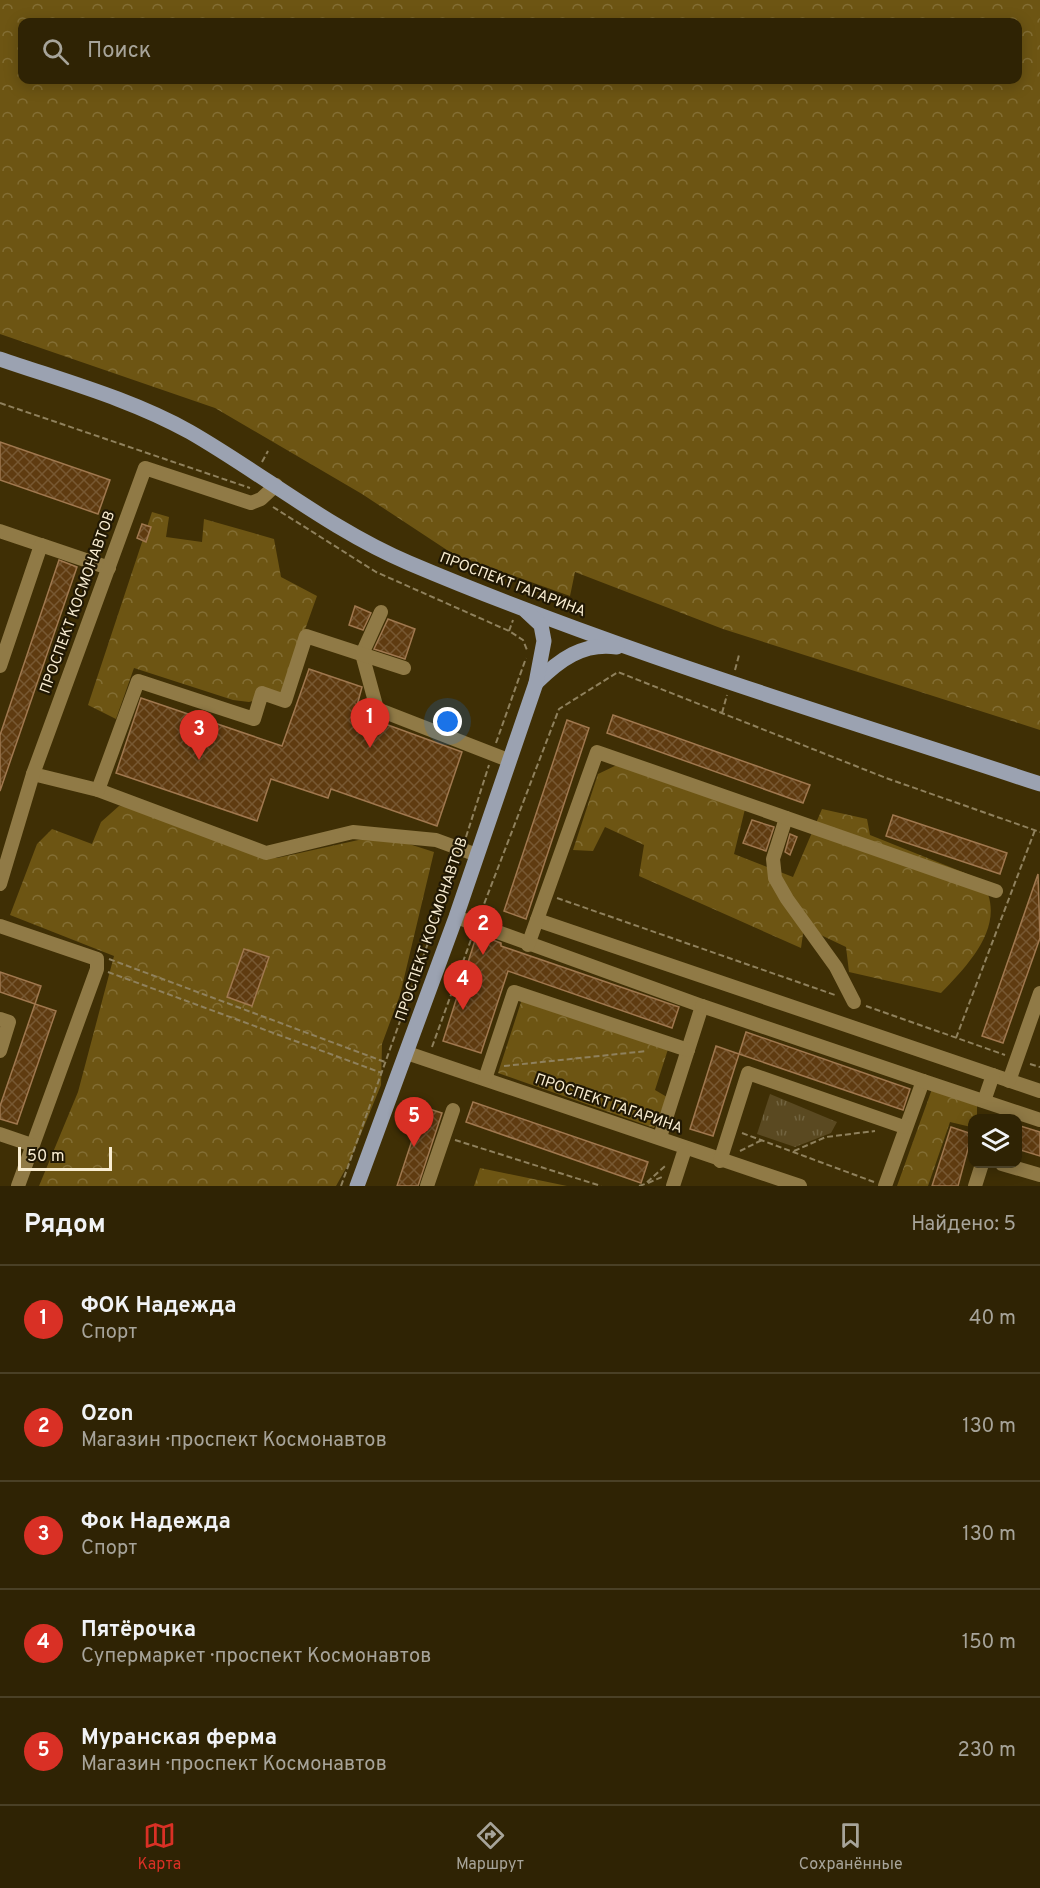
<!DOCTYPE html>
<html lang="ru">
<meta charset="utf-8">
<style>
:root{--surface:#2f2304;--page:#372b0e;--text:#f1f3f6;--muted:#a7a49a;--line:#4a4026;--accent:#d93025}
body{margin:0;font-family:Overpass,sans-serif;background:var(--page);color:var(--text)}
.controls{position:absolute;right:18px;bottom:18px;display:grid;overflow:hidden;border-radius:12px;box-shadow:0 3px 15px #0003}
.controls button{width:54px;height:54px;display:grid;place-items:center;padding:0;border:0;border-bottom:2px solid var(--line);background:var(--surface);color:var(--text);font:30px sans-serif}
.scale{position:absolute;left:18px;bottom:15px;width:94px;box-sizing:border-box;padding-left:6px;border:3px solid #f9edd2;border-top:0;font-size:16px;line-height:21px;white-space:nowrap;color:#f9edd2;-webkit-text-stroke:4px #211804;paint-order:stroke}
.you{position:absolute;left:448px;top:722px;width:21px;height:21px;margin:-15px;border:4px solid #fff;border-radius:50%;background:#1a73e8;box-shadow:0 0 0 9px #1a73e833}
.badge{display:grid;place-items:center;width:39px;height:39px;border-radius:50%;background:var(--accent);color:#fff;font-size:20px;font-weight:700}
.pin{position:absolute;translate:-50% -50px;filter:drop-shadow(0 2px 3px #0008)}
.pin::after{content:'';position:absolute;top:32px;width:21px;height:18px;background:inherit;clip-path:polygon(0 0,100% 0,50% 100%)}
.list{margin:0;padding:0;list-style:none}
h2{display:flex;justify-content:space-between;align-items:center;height:78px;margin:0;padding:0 24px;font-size:26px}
h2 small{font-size:20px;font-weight:400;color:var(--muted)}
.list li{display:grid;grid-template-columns:39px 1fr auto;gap:18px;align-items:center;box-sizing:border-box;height:108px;padding:0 24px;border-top:2px solid var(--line)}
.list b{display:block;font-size:22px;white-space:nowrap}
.list p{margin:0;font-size:20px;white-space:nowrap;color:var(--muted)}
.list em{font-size:20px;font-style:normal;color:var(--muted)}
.icon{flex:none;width:33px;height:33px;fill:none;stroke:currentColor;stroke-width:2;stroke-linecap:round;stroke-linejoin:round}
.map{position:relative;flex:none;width:1040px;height:1186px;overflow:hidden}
.search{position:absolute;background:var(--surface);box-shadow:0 3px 15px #0003;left:18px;right:18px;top:18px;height:66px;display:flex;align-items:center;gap:15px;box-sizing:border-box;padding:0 21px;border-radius:12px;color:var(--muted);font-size:22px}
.sheet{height:618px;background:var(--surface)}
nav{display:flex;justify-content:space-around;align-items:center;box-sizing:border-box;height:84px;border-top:2px solid var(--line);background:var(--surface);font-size:16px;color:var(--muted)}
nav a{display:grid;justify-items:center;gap:3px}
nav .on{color:var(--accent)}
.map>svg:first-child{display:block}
.forest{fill:url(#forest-crowns);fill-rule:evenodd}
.park{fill:url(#park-tufts)}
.building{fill:url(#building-cross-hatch);stroke:#a0784f;stroke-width:1.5}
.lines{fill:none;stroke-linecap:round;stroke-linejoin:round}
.path{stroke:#8f815d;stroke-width:2;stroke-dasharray:6 3;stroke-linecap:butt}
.minor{stroke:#907a46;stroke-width:14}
.major{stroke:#9ba2b1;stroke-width:15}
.labels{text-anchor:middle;stroke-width:4.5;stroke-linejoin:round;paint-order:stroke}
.street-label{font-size:15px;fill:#f9edd2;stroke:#211804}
</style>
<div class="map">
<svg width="1040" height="1186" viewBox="0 0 1040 1186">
<defs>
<pattern id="forest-crowns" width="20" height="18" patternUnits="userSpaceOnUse" patternTransform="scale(1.5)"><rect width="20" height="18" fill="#6d5513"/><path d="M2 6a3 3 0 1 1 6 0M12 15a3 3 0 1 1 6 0" fill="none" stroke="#836e34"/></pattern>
<pattern id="park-tufts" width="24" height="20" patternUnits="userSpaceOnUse" patternTransform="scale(1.5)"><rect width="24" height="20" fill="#5a4921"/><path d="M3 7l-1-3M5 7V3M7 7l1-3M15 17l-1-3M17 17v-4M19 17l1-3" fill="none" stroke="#726440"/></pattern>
<pattern id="building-cross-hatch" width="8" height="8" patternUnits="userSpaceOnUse" patternTransform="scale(1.5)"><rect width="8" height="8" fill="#5f3b10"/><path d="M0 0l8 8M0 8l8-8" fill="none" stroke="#775832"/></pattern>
</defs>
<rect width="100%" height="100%" fill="#3f2f05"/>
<g class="forest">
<path d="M 0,0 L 1040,0 L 1040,730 L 723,629 L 575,572 L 570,596 L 453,554 L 362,494 L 215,408 L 0,334 ZM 1018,22 L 1018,80 L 22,80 L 22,22 Z"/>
<path d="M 152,512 L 169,517 L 166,537 L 202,542 L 204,519 L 274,539 L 281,577 L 317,596 L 282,694 L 249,702 L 233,700 L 134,668 L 116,719 L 88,705 Z"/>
<path d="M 621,763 L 745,809 L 734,854 L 793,877 L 822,809 L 867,819 L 870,835 L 980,879 C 1010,921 971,962 941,993 L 849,972 L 846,947 L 804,927 L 801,948 L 639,876 L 644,845 L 605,827 L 593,851 L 573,850 L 598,774 Z"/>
<path d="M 119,806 L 131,807 L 277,858 L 381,835 L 434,852 L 400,995 L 382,1044 L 381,1085 L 349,1163 L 336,1186 L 39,1186 L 78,1092 L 114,956 L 10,915 L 37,844 L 52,829 L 92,844 L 101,822 Z"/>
<path d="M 523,996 L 669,1046 L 655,1090 L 667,1097 L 654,1128 L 498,1073 Z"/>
<path d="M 932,1089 L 977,1103 L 977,1118 L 972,1118 L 971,1127 L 950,1122 L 928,1186 L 897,1186 Z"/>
<path d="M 480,1168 L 567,1186 L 474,1186 Z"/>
</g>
<path class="park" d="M 770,1094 L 837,1122 L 831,1133 L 795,1147 L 757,1134 Z"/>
<g class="building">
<path d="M 0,442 L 110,480 L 98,514 L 0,480 Z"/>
<path d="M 142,524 L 151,527 L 146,542 L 137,538 Z"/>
<path d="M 59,560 L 77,567 L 0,791 L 0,735 Z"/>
<path d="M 355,606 L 371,613 L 363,630 L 349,625 Z"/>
<path d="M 388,619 L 415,629 L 405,659 L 374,649 Z"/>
<path d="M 309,669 L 362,687 L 355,713 L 462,752 L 437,826 L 331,789 L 328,798 L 271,779 L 257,821 L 116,773 L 141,698 L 282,746 Z"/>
<path d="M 613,715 L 810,785 L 803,803 L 607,733 Z"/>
<path d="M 567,720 L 589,728 L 526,919 L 504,911 Z"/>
<path d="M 893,815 L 1007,853 L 1000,874 L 886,836 Z"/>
<path d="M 752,820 L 774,827 L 766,851 L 743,843 Z"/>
<path d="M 790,834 L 797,837 L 790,855 L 785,852 Z"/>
<path d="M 1038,874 L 1040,938 L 1003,1043 L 982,1036 Z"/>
<path d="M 477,934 L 501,943 L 501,946 L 679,1007 L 672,1028 L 508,971 L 481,1053 L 443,1041 Z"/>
<path d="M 244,949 L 269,957 L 252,1006 L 227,997 Z"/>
<path d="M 0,972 L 41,986 L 35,1004 L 0,992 Z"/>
<path d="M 35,1004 L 56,1011 L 17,1124 L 0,1119 L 0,1106 Z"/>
<path d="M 746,1032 L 910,1089 L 903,1110 L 739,1054 Z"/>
<path d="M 716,1046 L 739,1054 L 713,1136 L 690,1129 Z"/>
<path d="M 473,1102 L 648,1162 L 641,1183 L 466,1122 Z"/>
<path d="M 423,1107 L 442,1113 L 418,1186 L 397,1186 Z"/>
<path d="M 1017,1125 L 1040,1132 L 1040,1156 L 1017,1149 Z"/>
<path d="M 951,1127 L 972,1134 L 958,1186 L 932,1186 Z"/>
</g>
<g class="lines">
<g class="path">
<path d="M 0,403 L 250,488"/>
<path d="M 262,462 L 268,451"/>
<path d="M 273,507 L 376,572 L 509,631 L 523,640 L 527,650"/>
<path d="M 509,631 L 513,620"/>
<path d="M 735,670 L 739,655"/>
<path d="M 722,713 L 727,695"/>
<path d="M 496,743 L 526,658"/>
<path d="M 466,837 L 489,765"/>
<path d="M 557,898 L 835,995"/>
<path d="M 481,912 L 559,709 L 618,672 L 886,778 L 1040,832"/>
<path d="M 109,959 L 385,1062"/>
<path d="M 108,972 L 382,1073"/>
<path d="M 866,1006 L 1005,1055"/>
<path d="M 956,1038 L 1035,830"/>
<path d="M 432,1047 L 472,937"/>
<path d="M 1030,1064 L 1040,1067"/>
<path d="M 504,1066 L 647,1051"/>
<path d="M 742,1133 L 874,1182"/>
<path d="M 455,1140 L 601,1186"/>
<path d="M 740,1151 L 762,1140"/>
<path d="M 794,1151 L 826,1137 L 875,1131"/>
<path d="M 648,1183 L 662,1177"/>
<path d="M 341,1186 L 457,862"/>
<path d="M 639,1186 L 645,1184 L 665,1166"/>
</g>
<g class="minor">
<path d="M 0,531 L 41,545"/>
<path d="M 381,612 L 362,654 L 377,709 L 508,760"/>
<path d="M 0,666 L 41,545 L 109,568"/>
<path d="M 33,774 L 98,790 L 266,853 L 353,832 L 436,840 L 477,855"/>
<path d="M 98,790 L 138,681 L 254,719 L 262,693 L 285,701 L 306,636 L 404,668"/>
<path d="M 786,818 L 773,859 L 775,878 L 787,899 L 836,967 L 854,1002"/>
<path d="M 0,884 L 33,774 L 145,468 L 251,503 L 261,499 L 276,485"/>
<path d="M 456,917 L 702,1006 L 660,1137"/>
<path d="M 537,920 L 1040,1091"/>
<path d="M 0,926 L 97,959 L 97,969 L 18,1186"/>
<path d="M 528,945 L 597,752 L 996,891"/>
<path d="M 702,1006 L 923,1081 L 885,1186"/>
<path d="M 0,1019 L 9,1022 L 0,1051"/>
<path d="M 407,1053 L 800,1186"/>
<path d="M 485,1079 L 514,992 L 688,1050"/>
<path d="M 923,1081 L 1040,1120"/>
<path d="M 1009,1081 L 1040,993"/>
<path d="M 984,1101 L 993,1075"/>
<path d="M 0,1134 L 32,1145"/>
<path d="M 720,1161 L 748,1073 L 904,1127"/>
<path d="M 1002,1164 L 1040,1175"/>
<path d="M 427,1186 L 453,1110"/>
<path d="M 673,1186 L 685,1149"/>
<path d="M 975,1186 L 982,1164"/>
</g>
<g class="major">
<path d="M 0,359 C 64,381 131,399 190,432 C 263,474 331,530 409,563 C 614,650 829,714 1040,784"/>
<path d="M 536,683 C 559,660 583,642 617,647"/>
<path d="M 357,1186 L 456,917 L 536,683 L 544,641 L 541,625 L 526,611"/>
</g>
</g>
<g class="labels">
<g class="street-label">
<text transform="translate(513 584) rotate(21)" y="5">ПРОСПЕКТ ГАГАРИНА</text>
<text transform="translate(77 602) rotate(-70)" y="5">ПРОСПЕКТ КОСМОНАВТОВ</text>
<text transform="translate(431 929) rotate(-71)" y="5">ПРОСПЕКТ КОСМОНАВТОВ</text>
<text transform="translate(609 1103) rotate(19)" y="5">ПРОСПЕКТ ГАГАРИНА</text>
</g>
</g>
</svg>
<div class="controls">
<button><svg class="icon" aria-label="layers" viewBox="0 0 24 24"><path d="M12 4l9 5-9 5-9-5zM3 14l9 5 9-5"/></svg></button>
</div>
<div class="scale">50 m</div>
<div class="you"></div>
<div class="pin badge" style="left:370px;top:748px">1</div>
<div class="pin badge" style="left:483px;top:955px">2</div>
<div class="pin badge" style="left:199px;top:760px">3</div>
<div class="pin badge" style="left:463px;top:1010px">4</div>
<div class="pin badge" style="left:414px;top:1147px">5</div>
<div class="search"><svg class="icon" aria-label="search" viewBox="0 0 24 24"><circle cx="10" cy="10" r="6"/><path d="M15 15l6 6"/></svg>Поиск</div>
</div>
<section class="sheet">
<h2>Рядом<small>Найдено: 5</small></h2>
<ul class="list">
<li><span class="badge">1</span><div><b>ФОК Надежда</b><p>Спорт</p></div><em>40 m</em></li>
<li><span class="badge">2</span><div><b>Ozon</b><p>Магазин · проспект Космонавтов</p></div><em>130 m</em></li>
<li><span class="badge">3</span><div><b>Фок Надежда</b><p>Спорт</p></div><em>130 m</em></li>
<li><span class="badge">4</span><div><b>Пятёрочка</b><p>Супермаркет · проспект Космонавтов</p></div><em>150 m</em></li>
<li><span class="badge">5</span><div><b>Муранская ферма</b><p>Магазин · проспект Космонавтов</p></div><em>230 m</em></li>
</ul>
</section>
<nav>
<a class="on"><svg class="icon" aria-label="map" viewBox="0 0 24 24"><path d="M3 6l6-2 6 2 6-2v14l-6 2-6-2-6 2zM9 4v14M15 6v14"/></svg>Карта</a>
<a><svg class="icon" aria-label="directions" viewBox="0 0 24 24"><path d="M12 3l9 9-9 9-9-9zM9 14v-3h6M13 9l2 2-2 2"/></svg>Маршрут</a>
<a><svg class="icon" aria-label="saved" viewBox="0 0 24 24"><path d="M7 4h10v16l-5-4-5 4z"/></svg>Сохранённые</a>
</nav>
